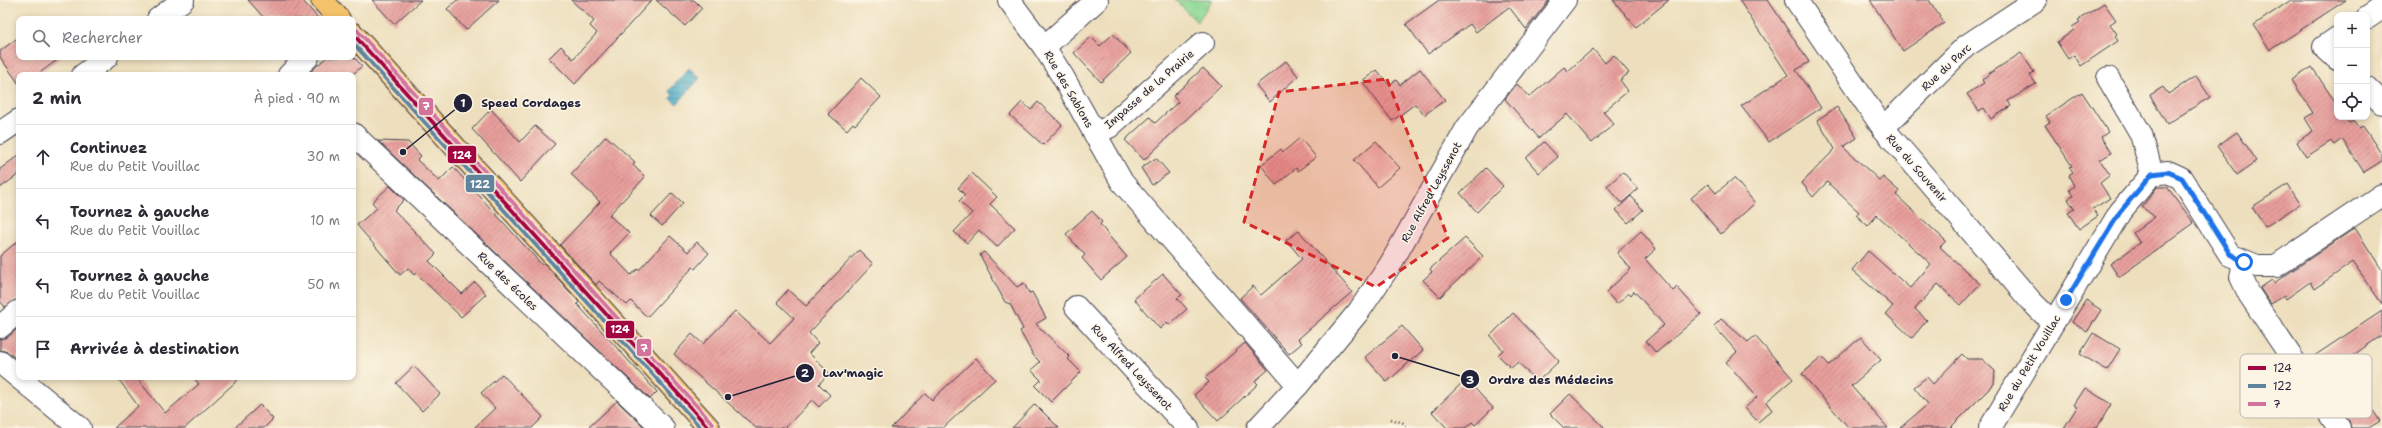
<!DOCTYPE html>
<html lang="fr">
<meta charset="utf-8">
<style>
:root{--surface:#fff;--page:#f2f2f3;--text:#2b2b33;--muted:#7c7c81;--line:#e1e1e2}
body{margin:0;font-family:"Shantell Sans",sans-serif;background:var(--page);color:var(--text)}
.controls{position:absolute;right:12px;top:12px;display:grid;overflow:hidden;border-radius:8px;box-shadow:0 2px 6px #0003}
.controls button{width:36px;height:36px;display:grid;place-items:center;padding:0;border:0;border-bottom:1px solid var(--line);background:var(--surface);color:var(--text);font:20px sans-serif}
.stop{position:absolute;width:12px;height:12px;margin:-9px;border:3px solid #1a73e8;border-radius:50%;background:#fff}
.stop.end{background:#1a73e8;border-color:#fff;box-shadow:0 1px 4px #0008}
.list{margin:0;padding:0;list-style:none}
h2{display:flex;justify-content:space-between;align-items:center;height:52px;margin:0;padding:0 16px;font-size:17px}
h2 small{font-size:13px;font-weight:400;color:var(--muted)}
.list li{display:grid;grid-template-columns:26px 1fr auto;gap:12px;align-items:center;box-sizing:border-box;height:64px;padding:0 16px;border-top:1px solid var(--line)}
.list b{display:block;font-size:15px;white-space:nowrap}
.list p{margin:0;font-size:13px;white-space:nowrap;color:var(--muted)}
.list em{font-size:13px;font-style:normal;color:var(--muted)}
.icon{flex:none;width:22px;height:22px;fill:none;stroke:currentColor;stroke-width:2;stroke-linecap:round;stroke-linejoin:round}
.map{position:relative;flex:none;width:2382px;height:428px;overflow:hidden}
.search{position:absolute;background:var(--surface);box-shadow:0 2px 6px #0003;left:16px;top:16px;width:340px;height:44px;display:flex;align-items:center;gap:10px;box-sizing:border-box;padding:0 14px;border-radius:8px;color:var(--muted);font-size:15px}
.panel{position:absolute;background:var(--surface);box-shadow:0 2px 6px #0003;left:16px;top:72px;width:340px;height:308px;border-radius:8px}
.map>svg:first-child{display:block}
.grass{fill:url(#grass-tufts);stroke:#587e68}
.water{fill:url(#water-rules);stroke:#356681}
.building{fill:url(#building-hatch)}
.lines{fill:none;stroke-linecap:round;stroke-linejoin:round}
.minor-casing{stroke:#403e4e;stroke-width:24}
.major-casing{stroke:#403e4e;stroke-width:24}
.path{stroke:#403e4e;stroke-width:2.5;stroke-dasharray:1 3;stroke-linecap:butt}
.minor{stroke:#fff;stroke-width:22}
.major{stroke:#f3c26a;stroke-width:22}
.bus-1-casing{stroke:#fcf5e5;stroke-width:7}
.bus-2-casing{stroke:#fcf5e5;stroke-width:7}
.bus-3-casing{stroke:#fcf5e5;stroke-width:7}
.bus-1{stroke:#a20641;stroke-width:4}
.bus-2{stroke:#61849c;stroke-width:4}
.bus-3{stroke:#d2739c;stroke-width:4}
.route{stroke:#1a73e8;stroke-width:5}
.marked{fill:#d62828;fill-opacity:0.2;stroke:#d62828;stroke-width:3;stroke-dasharray:8 5;stroke-linejoin:round}
.labels{text-anchor:middle;stroke-width:3;stroke-linejoin:round;paint-order:stroke}
.street-label{font-size:11px;fill:#22223b;stroke:#fcf5e5}
.key{fill:#fcf5e5;stroke:#bbb6b2;stroke-width:1}
.key-label{font-size:11px;fill:#22223b}
.leader{fill:none;stroke:#22223b;stroke-width:1.5}
.callout-dot{fill:#22223b;stroke:#fcf5e5;stroke-width:1.5}
.mark-label{font-size:12px;text-anchor:middle;font-weight:bold;fill:#fff}
.callout-label{font-size:12px;text-anchor:middle;font-weight:bold;fill:#22223b;stroke:#fcf5e5;stroke-width:3;stroke-linejoin:round;paint-order:stroke}
.line-badge{stroke:#fcf5e5;stroke-width:1.5}
.badge-label{font-size:11px;text-anchor:middle;font-weight:bold;fill:#fff}
</style>
<div class="map">
<svg width="2382" height="428" viewBox="0 0 2382 428">
<defs>
<pattern id="grass-tufts" width="24" height="20" patternUnits="userSpaceOnUse"><rect width="24" height="20" fill="#8ed995"/><path d="M3 7l-1-3M5 7V3M7 7l1-3M15 17l-1-3M17 17v-4M19 17l1-3" fill="none" stroke="#7aba81"/></pattern>
<pattern id="water-rules" width="6" height="5" patternUnits="userSpaceOnUse"><rect width="6" height="5" fill="#48abc7"/><path d="M0 2.5h6" fill="none" stroke="#3c8ba3"/></pattern>
<pattern id="building-hatch" width="6" height="6" patternUnits="userSpaceOnUse"><rect width="6" height="6" fill="#e89f9b"/><path d="M-1 1l2-2M0 6l6-6M5 7l2-2" fill="none" stroke="#bc8180"/></pattern>
</defs>
<rect width="100%" height="100%" fill="#fcf5e5"/>
<filter id="ink" filterUnits="userSpaceOnUse"><feTurbulence type="fractalNoise" baseFrequency=".025" numOctaves="2"/><feDisplacementMap in="SourceGraphic" scale="8" xChannelSelector="R" yChannelSelector="G"/><feConvolveMatrix kernelMatrix="1 2 1 2 8 2 1 2 1" color-interpolation-filters="sRGB"/></filter>
<filter id="wash" filterUnits="userSpaceOnUse"><feTurbulence type="fractalNoise" baseFrequency=".012" numOctaves="4" result="noise"/><feDisplacementMap in="SourceGraphic" scale="16" xChannelSelector="R" yChannelSelector="G"/><feGaussianBlur stdDeviation="0.9" result="paint"/><feColorMatrix in="noise" values="0 0 0 0 0 0 0 0 0 0 0 0 0 0 0 0 0 1.4 0 .05"/><feComposite in="paint" operator="in"/></filter>
<g filter="url(#wash)">
<rect width="100%" height="100%" fill="#eddfbd"/>
<path class="grass" d="M 1175,0 L 1212,0 L 1197,22 Z"/>
<path class="water" d="M 689,68 L 700,78 L 677,104 L 670,98 L 673,95 L 669,91 Z"/>
<g id="blocks">
<g class="building">
<path d="M 248,0 L 302,0 L 319,19 L 265,19 Z"/>
<path d="M 372,0 L 421,0 L 394,24 Z"/>
<path d="M 457,0 L 499,0 L 466,30 L 447,9 Z"/>
<path d="M 571,0 L 652,0 L 575,84 L 549,58 L 561,46 L 573,59 L 597,33 L 590,26 L 594,21 Z"/>
<path d="M 656,0 L 694,0 L 702,8 L 685,26 Z"/>
<path d="M 1439,0 L 1549,0 L 1526,29 L 1509,7 L 1476,32 L 1470,24 L 1428,54 L 1406,24 Z"/>
<path d="M 1613,0 L 1669,0 L 1636,27 Z"/>
<path d="M 1739,0 L 1768,0 L 1809,62 L 1796,70 L 1821,108 L 1769,142 L 1741,106 L 1788,75 Z"/>
<path d="M 1870,0 L 1929,0 L 1944,23 L 1903,51 Z"/>
<path d="M 2291,0 L 2346,0 L 2270,50 L 2254,25 Z"/>
<path d="M 2104,3 L 2116,20 L 2110,24 L 2117,34 L 2115,36 L 2118,41 L 2081,66 L 2074,55 L 2068,59 L 2057,42 L 2074,30 L 2072,27 L 2080,22 L 2078,20 Z"/>
<path d="M 1113,34 L 1131,53 L 1101,82 L 1074,53 L 1091,37 L 1100,46 Z"/>
<path d="M 19,37 L 19,57 L 61,57 L 37,75 L 19,75 L 19,84 L 0,57 L 0,51 Z"/>
<path d="M 1593,49 L 1605,63 L 1614,55 L 1629,73 L 1620,80 L 1628,91 L 1603,112 L 1614,124 L 1592,143 L 1567,114 L 1539,138 L 1505,99 L 1517,84 L 1529,97 L 1564,67 L 1568,71 Z"/>
<path d="M 2021,53 L 2034,72 L 2030,75 L 2036,84 L 2008,101 L 2011,106 L 1991,119 L 1984,108 L 1979,111 L 1967,94 L 1984,83 L 1982,80 L 1990,73 Z"/>
<path d="M 327,57 L 354,57 L 362,66 L 352,75 L 307,75 Z"/>
<path d="M 1286,61 L 1298,76 L 1270,102 L 1256,85 Z"/>
<path d="M 2312,67 L 2337,105 L 2337,117 L 2345,117 L 2349,123 L 2354,121 L 2359,128 L 2363,126 L 2382,155 L 2382,161 L 2364,172 L 2342,139 L 2334,145 L 2331,141 L 2306,157 L 2297,142 L 2313,131 L 2305,118 L 2313,113 L 2292,80 Z"/>
<path d="M 1203,68 L 1221,86 L 1144,160 L 1125,140 L 1150,117 L 1155,123 L 1178,102 L 1173,96 Z"/>
<path d="M 1420,69 L 1445,100 L 1424,115 L 1415,104 L 1392,121 L 1362,81 L 1377,70 L 1389,85 L 1396,80 L 1400,85 Z"/>
<path d="M 2196,76 L 2210,97 L 2167,124 L 2150,95 L 2163,87 L 2168,94 Z"/>
<path d="M 861,78 L 881,97 L 855,125 L 853,123 L 847,130 L 828,114 Z"/>
<path d="M 2082,92 L 2108,132 L 2101,137 L 2111,153 L 2100,160 L 2110,175 L 2100,183 L 2110,198 L 2093,209 L 2098,216 L 2079,229 L 2068,213 L 2074,209 L 2068,199 L 2073,196 L 2069,190 L 2074,186 L 2069,176 L 2073,173 L 2069,167 L 2072,166 L 2045,125 L 2050,122 L 2046,116 Z"/>
<path d="M 1022,102 L 1031,110 L 1038,102 L 1062,125 L 1043,145 L 1010,115 Z"/>
<path d="M 1837,107 L 1857,138 L 1843,147 L 1879,180 L 1883,177 L 1899,191 L 1896,195 L 1946,241 L 1940,247 L 1980,284 L 1961,305 L 1938,284 L 1915,309 L 1927,320 L 1912,338 L 1886,314 L 1893,306 L 1852,270 L 1868,251 L 1910,288 L 1931,264 L 1877,215 L 1868,226 L 1856,215 L 1859,212 L 1827,182 L 1813,197 L 1802,183 L 1835,149 L 1817,120 Z"/>
<path d="M 491,109 L 520,142 L 535,126 L 555,144 L 520,182 L 472,129 Z"/>
<path d="M 2237,132 L 2257,161 L 2237,175 L 2217,146 Z"/>
<path d="M 606,136 L 635,162 L 633,165 L 645,177 L 609,215 L 629,233 L 610,253 L 631,275 L 638,269 L 639,270 L 670,236 L 688,252 L 697,242 L 709,253 L 695,269 L 693,267 L 647,317 L 631,301 L 627,305 L 599,281 L 596,285 L 560,245 L 600,202 L 571,174 Z"/>
<path d="M 1300,138 L 1316,157 L 1298,171 L 1296,168 L 1276,185 L 1261,165 L 1281,149 L 1283,152 Z"/>
<path d="M 378,141 L 408,142 L 421,156 L 417,160 L 439,181 L 453,167 L 542,265 L 544,263 L 579,302 L 577,304 L 657,392 L 650,399 Z"/>
<path d="M 1376,141 L 1400,168 L 1378,187 L 1354,160 Z"/>
<path d="M 1544,142 L 1558,157 L 1539,173 L 1526,158 Z"/>
<path d="M 19,155 L 19,174 L 0,188 L 0,169 Z"/>
<path d="M 1156,158 L 1169,173 L 1152,185 L 1141,168 Z"/>
<path d="M 1486,168 L 1503,186 L 1477,212 L 1460,193 Z"/>
<path d="M 1623,172 L 1638,189 L 1622,203 L 1607,186 Z"/>
<path d="M 972,173 L 997,197 L 990,204 L 1015,228 L 997,247 L 979,230 L 967,243 L 954,232 L 972,213 L 959,201 L 965,195 L 958,188 Z"/>
<path d="M 1734,178 L 1755,203 L 1721,234 L 1691,198 L 1708,184 L 1716,193 Z"/>
<path d="M 2288,184 L 2300,204 L 2265,227 L 2252,207 Z"/>
<path d="M 390,186 L 404,200 L 394,210 L 436,254 L 429,261 L 462,294 L 475,282 L 486,294 L 461,317 L 416,273 L 414,275 L 408,268 L 400,275 L 357,225 L 377,208 L 372,202 Z"/>
<path d="M 2157,187 L 2167,187 L 2194,223 L 2119,277 L 2110,264 L 2140,243 L 2133,233 L 2155,217 L 2142,207 Z"/>
<path d="M 672,193 L 683,203 L 662,226 L 651,216 Z"/>
<path d="M 1631,196 L 1643,210 L 1628,223 L 1616,210 Z"/>
<path d="M 1092,211 L 1102,222 L 1100,224 L 1108,235 L 1127,257 L 1101,280 L 1082,258 L 1085,255 L 1066,234 Z"/>
<path d="M 2355,228 L 2382,270 L 2382,304 L 2353,262 L 2314,289 L 2310,282 L 2286,299 L 2284,296 L 2271,304 L 2260,288 L 2272,280 L 2274,283 Z"/>
<path d="M 1299,231 L 1352,292 L 1298,339 L 1302,343 L 1289,354 L 1240,298 L 1253,286 L 1261,295 L 1302,259 L 1286,240 Z"/>
<path d="M 1641,231 L 1656,249 L 1645,259 L 1673,291 L 1677,287 L 1701,314 L 1656,353 L 1646,341 L 1664,325 L 1634,291 L 1631,295 L 1629,293 L 1617,304 L 1606,292 L 1631,269 L 1617,253 Z"/>
<path d="M 1465,238 L 1483,256 L 1440,297 L 1423,280 L 1432,272 L 1430,269 Z"/>
<path d="M 19,240 L 19,299 L 5,307 L 0,301 L 0,256 Z"/>
<path d="M 859,250 L 873,264 L 809,333 L 818,343 L 809,353 L 829,373 L 819,384 L 830,395 L 819,407 L 812,400 L 785,428 L 756,428 L 674,354 L 692,334 L 703,344 L 735,311 L 770,343 L 794,318 L 777,302 L 788,290 L 806,306 Z"/>
<path d="M 984,252 L 1017,287 L 1024,283 L 1029,293 L 1032,292 L 1046,318 L 1036,324 L 1070,357 L 1068,359 L 1081,372 L 1051,402 L 1035,386 L 1041,380 L 1031,370 L 1040,362 L 1033,355 L 1020,331 L 1023,329 L 1010,304 L 1005,302 L 980,255 Z"/>
<path d="M 1163,274 L 1182,295 L 1177,298 L 1187,309 L 1169,325 L 1167,322 L 1160,329 L 1134,299 Z"/>
<path d="M 2086,300 L 2101,310 L 2087,332 L 2072,322 Z"/>
<path d="M 2382,311 L 2382,335 L 2342,363 L 2380,421 L 2369,428 L 2351,428 L 2349,421 L 2308,360 Z"/>
<path d="M 1513,313 L 1559,361 L 1537,382 L 1518,362 L 1511,368 L 1498,355 L 1503,350 L 1490,336 Z"/>
<path d="M 1721,319 L 1748,342 L 1755,336 L 1793,379 L 1766,402 L 1772,410 L 1758,422 L 1745,408 L 1757,397 L 1726,362 L 1737,352 L 1714,326 Z"/>
<path d="M 1402,326 L 1423,350 L 1387,382 L 1365,357 Z"/>
<path d="M 19,327 L 19,355 L 15,358 L 8,352 L 0,350 L 0,339 L 8,337 Z"/>
<path d="M 2093,333 L 2120,349 L 2107,370 L 2080,354 Z"/>
<path d="M 1861,337 L 1881,360 L 1851,386 L 1888,428 L 1849,428 L 1802,374 L 1822,357 L 1829,365 Z"/>
<path d="M 1245,343 L 1268,370 L 1255,381 L 1258,384 L 1218,421 L 1194,395 L 1209,382 L 1205,378 Z"/>
<path d="M 1962,354 L 1967,359 L 1982,359 L 1995,371 L 1994,384 L 1950,428 L 1900,428 L 1928,404 L 1914,387 L 1927,377 L 1933,384 Z"/>
<path d="M 976,358 L 995,379 L 943,428 L 891,428 L 925,393 L 932,400 Z"/>
<path d="M 414,366 L 440,394 L 422,411 L 396,383 Z"/>
<path d="M 502,374 L 543,417 L 532,428 L 474,428 L 495,408 L 481,393 Z"/>
<path d="M 117,377 L 136,377 L 165,413 L 199,384 L 193,377 L 241,377 L 185,428 L 114,428 L 138,406 Z"/>
<path d="M 1466,379 L 1493,408 L 1475,425 L 1472,422 L 1465,428 L 1447,428 L 1432,412 Z"/>
<path d="M 2085,388 L 2111,404 L 2097,428 L 2064,428 L 2077,407 L 2074,405 Z"/>
<path d="M 1570,394 L 1605,428 L 1564,428 L 1550,414 Z"/>
<path d="M 617,401 L 645,428 L 588,428 Z"/>
<path d="M 1035,404 L 1059,428 L 1012,428 Z"/>
<path d="M 260,405 L 273,419 L 264,428 L 234,428 Z"/>
</g>
</g>
</g>
<g filter="url(#ink)">
<use href="#blocks" fill-opacity="0" stroke="#403e4e" stroke-width="1"/>
<g class="lines">
<g class="minor-casing">
<g id="minor">
<path d="M 1009,0 L 1044,47 L 1063,77 L 1122,182 L 1298,385"/>
<path d="M 1796,0 L 1883,128 L 2030,300 L 2053,323"/>
<path d="M 2367,18 L 2382,8"/>
<path d="M 158,19 L 183,0"/>
<path d="M 2337,38 L 2324,47 L 2337,59"/>
<path d="M 1044,47 L 1097,0"/>
<path d="M 83,75 L 107,57"/>
<path d="M 289,75 L 308,57"/>
<path d="M 2108,78 L 2141,134 L 2152,174"/>
<path d="M 2367,88 L 2382,103"/>
<path d="M 1883,128 L 1966,46 L 2036,0"/>
<path d="M 0,133 L 19,120"/>
<path d="M 353,134 L 663,428"/>
<path d="M 1095,134 L 1109,127 L 1203,43"/>
<path d="M 2244,262 L 2241,277 L 2249,294 L 2339,428"/>
<path d="M 1076,307 L 1188,428"/>
<path d="M 0,327 L 19,311"/>
<path d="M 0,362 L 80,428"/>
<path d="M 1258,428 L 1298,385 L 1359,311 L 1390,265 L 1467,128 L 1565,0"/>
<path d="M 1990,428 L 2120,212 L 2152,174 L 2168,172 L 2181,178 L 2230,255 L 2257,266 L 2276,266 L 2382,195"/>
</g>
</g>
<g class="major-casing">
<g id="major">
<path d="M 322,0 L 339,19"/>
<path d="M 353,34 L 709,428"/>
</g>
</g>
<path class="path" d="M 1391,419 L 1403,423 L 1408,428"/>
<use href="#minor" class="minor"/>
<use href="#major" class="major"/>
<g class="bus-1-casing">
<path id="bus-1" d="M 353,34 L 709,428"/>
</g>
<g class="bus-2-casing">
<path id="bus-2" d="M 353,43 L 701,428"/>
</g>
<g class="bus-3-casing">
<path id="bus-3" d="M 357,30 L 713,424"/>
</g>
<use href="#bus-1" class="bus-1"/>
<use href="#bus-2" class="bus-2"/>
<use href="#bus-3" class="bus-3"/>
</g>
</g>
<g class="lines" filter="url(#ink)">
<path class="route" d="M 2066,300 L 2120,212 L 2152,174 L 2168,172 L 2182,178 L 2230,254 L 2244,262"/>
</g>
<path class="marked" d="M 1387,79 L 1448,238 L 1376,287 L 1244,222 L 1279,92 Z"/>
<g class="labels">
<g class="street-label">
<text transform="translate(1946 67) rotate(-43)" y="4">Rue du Parc</text>
<text transform="translate(1069 89) rotate(60)" y="4">Rue des Sablons</text>
<text transform="translate(1149 89) rotate(-41)" y="4">Impasse de la Prairie</text>
<text transform="translate(1917 168) rotate(49)" y="4">Rue du Souvenir</text>
<text transform="translate(1431 192) rotate(-61)" y="4">Rue Alfred Leyssenot</text>
<text transform="translate(508 281) rotate(44)" y="4">Rue des écoles</text>
<text transform="translate(2029 363) rotate(-59)" y="4">Rue du Petit Vouillac</text>
<text transform="translate(1132 367) rotate(47)" y="4">Rue Alfred Leyssenot</text>
</g>
</g>
<rect x="2240" y="354" width="132" height="64" rx="6" class="key"/>
<rect x="2248" y="366" width="18" height="4" fill="#a20641"/>
<rect x="2248" y="384" width="18" height="4" fill="#61849c"/>
<rect x="2248" y="402" width="18" height="4" fill="#d2739c"/>
<g class="key-label">
<text x="2273" y="372">124</text>
<text x="2273" y="390">122</text>
<text x="2273" y="408">7</text>
</g>
<path class="leader" d="M403 152L463 103M728 397L805 373M1395 356L1470 379"/>
<g class="callout-dot">
<circle cx="403" cy="152" r="4"/>
<circle cx="728" cy="397" r="4"/>
<circle cx="1395" cy="356" r="4"/>
<circle cx="463" cy="103" r="10"/>
<circle cx="805" cy="373" r="10"/>
<circle cx="1470" cy="379" r="10"/>
</g>
<g class="mark-label">
<text x="463" y="107">1</text>
<text x="805" y="377">2</text>
<text x="1470" y="384">3</text>
</g>
<g class="callout-label">
<text x="531" y="107">Speed Cordages</text>
<text x="853" y="377">Lav'magic</text>
<text x="1551" y="384">Ordre des Médecins</text>
</g>
<g class="line-badge">
<rect x="418" y="97" width="16" height="19" rx="4" fill="#d2739c"/>
<rect x="447" y="145" width="30" height="19" rx="4" fill="#a20641"/>
<rect x="465" y="174" width="30" height="19" rx="4" fill="#61849c"/>
<rect x="605" y="320" width="30" height="19" rx="4" fill="#a20641"/>
<rect x="636" y="338" width="16" height="19" rx="4" fill="#d2739c"/>
</g>
<g class="badge-label">
<text x="426" y="110">7</text>
<text x="462" y="159">124</text>
<text x="480" y="188">122</text>
<text x="620" y="333">124</text>
<text x="644" y="352">7</text>
</g>
</svg>
<div class="controls">
<button>+</button>
<button>−</button>
<button><svg class="icon" aria-label="locate" viewBox="0 0 24 24"><circle cx="12" cy="12" r="6"/><path d="M12 2v4M12 18v4M2 12h4M18 12h4"/></svg></button>
</div>
<div class="stop" style="left:2244px;top:262px"></div>
<div class="stop end" style="left:2066px;top:300px"></div>
<div class="search"><svg class="icon" aria-label="search" viewBox="0 0 24 24"><circle cx="10" cy="10" r="6"/><path d="M15 15l6 6"/></svg>Rechercher</div>
<section class="panel">
<h2>2 min<small>À pied · 90 m</small></h2>
<ul class="list">
<li><svg class="icon" aria-label="ahead" viewBox="0 0 24 24"><path d="M12 20V5M6 11l6-6 6 6"/></svg><div><b>Continuez</b><p>Rue du Petit Vouillac</p></div><em>30 m</em></li>
<li><svg class="icon" aria-label="left" viewBox="0 0 24 24"><path d="M17 20v-9H6M10 6l-5 5 5 5"/></svg><div><b>Tournez à gauche</b><p>Rue du Petit Vouillac</p></div><em>10 m</em></li>
<li><svg class="icon" aria-label="left" viewBox="0 0 24 24"><path d="M17 20v-9H6M10 6l-5 5 5 5"/></svg><div><b>Tournez à gauche</b><p>Rue du Petit Vouillac</p></div><em>50 m</em></li>
<li><svg class="icon" aria-label="arrive" viewBox="0 0 24 24"><path d="M6 21V4h12l-3 4 3 4H6"/></svg><div><b>Arrivée à destination</b></div></li>
</ul>
</section>
</div>
